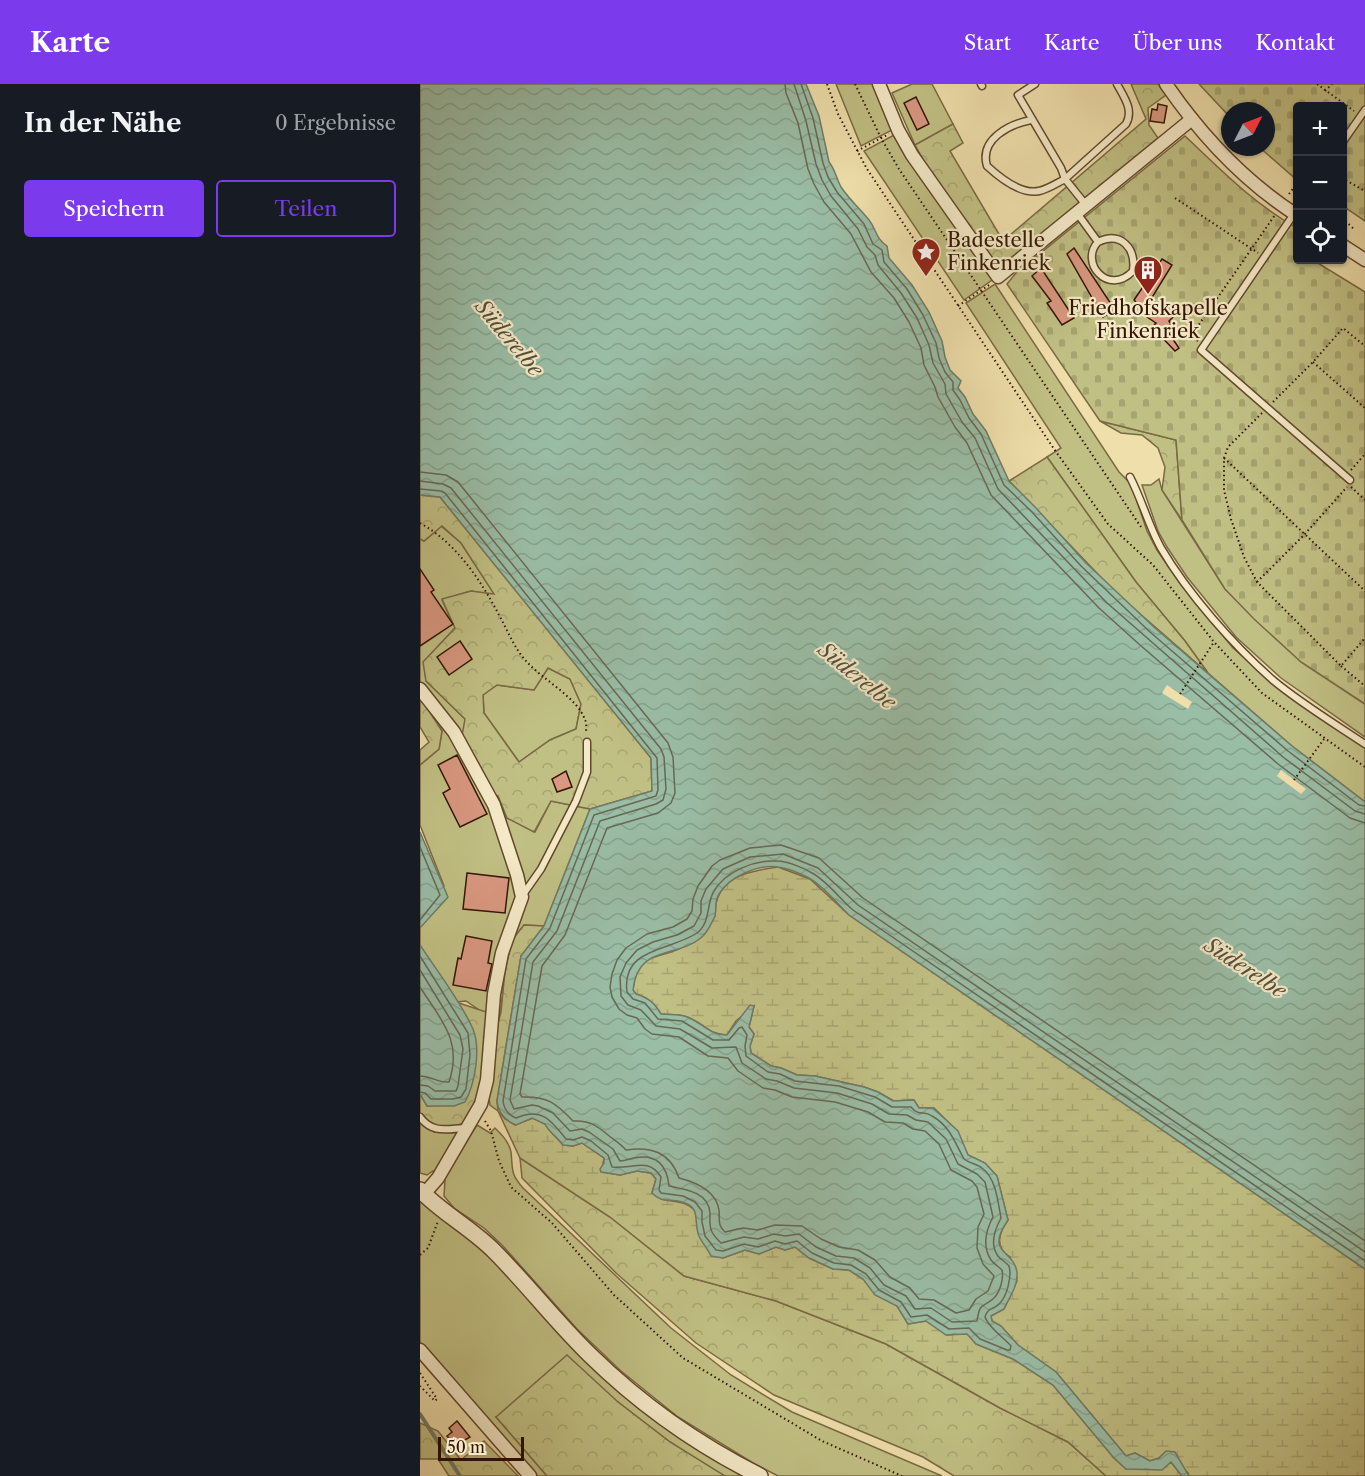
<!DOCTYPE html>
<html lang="de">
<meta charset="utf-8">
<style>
:root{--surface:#171b24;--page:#242831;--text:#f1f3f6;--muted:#9ea1a6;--line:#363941;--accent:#7c3aed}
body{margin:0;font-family:"Libre Caslon Text",serif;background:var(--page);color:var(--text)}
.controls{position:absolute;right:18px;top:18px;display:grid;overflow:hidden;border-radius:6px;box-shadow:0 2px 4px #0004}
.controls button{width:54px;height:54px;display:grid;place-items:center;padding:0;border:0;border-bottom:2px solid var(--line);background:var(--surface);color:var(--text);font:30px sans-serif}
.compass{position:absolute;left:801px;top:18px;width:54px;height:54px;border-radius:50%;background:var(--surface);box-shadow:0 2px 4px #0004;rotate:48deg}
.scale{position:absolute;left:18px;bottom:15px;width:86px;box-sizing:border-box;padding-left:6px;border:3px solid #331502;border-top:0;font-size:16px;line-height:21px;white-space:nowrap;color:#331502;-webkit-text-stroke:4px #f5eac8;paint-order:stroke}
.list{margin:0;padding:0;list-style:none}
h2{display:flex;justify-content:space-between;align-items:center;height:78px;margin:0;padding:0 24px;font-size:26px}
h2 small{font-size:20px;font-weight:400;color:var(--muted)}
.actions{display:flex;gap:12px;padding:18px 24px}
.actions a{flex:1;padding:14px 0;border:2px solid var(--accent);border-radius:6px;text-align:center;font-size:21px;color:var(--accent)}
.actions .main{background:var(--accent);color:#fff}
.icon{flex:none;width:33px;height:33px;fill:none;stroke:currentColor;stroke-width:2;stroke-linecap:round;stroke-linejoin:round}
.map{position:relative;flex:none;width:945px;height:1392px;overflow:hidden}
header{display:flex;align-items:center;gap:36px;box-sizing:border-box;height:84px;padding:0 30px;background:var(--accent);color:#fff}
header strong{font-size:28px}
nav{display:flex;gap:33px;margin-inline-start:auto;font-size:21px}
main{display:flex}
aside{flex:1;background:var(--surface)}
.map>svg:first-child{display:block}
.green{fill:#c1c084;stroke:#7a6a43;stroke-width:1.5}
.forest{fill:url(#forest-crowns);stroke:#7a6a43;stroke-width:1.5;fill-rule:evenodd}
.wetland{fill:url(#wetland-marsh);stroke:#7a6a43;stroke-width:1.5}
.cemetery{fill:url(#cemetery-stones);stroke:#7a6a43;stroke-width:1.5}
.water{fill:url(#water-waves);stroke:#717a64;stroke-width:1.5}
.pier{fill:#efdfab}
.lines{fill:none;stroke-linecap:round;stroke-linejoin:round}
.shore{stroke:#666954;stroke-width:1.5}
.stream{stroke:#717a64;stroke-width:4}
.building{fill:#d99881;stroke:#331502;stroke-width:1.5}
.service-casing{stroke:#62482c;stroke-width:9}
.minor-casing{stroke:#62482c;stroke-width:15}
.tertiary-casing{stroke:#62482c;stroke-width:18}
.path{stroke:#331502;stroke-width:2;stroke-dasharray:1.5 3;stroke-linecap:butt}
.service{stroke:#f5eac8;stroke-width:6}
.minor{stroke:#f5eac8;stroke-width:12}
.tertiary{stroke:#f5eac8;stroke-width:15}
.labels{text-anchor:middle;stroke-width:4.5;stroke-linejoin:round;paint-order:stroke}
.poi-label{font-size:20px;fill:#331502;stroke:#f5eac8;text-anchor:start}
.water-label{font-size:21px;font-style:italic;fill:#57503b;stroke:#f5eac8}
</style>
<header>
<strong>Karte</strong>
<nav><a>Start</a><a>Karte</a><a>Über uns</a><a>Kontakt</a></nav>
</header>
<main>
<aside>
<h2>In der Nähe<small>0 Ergebnisse</small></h2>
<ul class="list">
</ul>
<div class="actions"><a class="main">Speichern</a><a>Teilen</a></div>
</aside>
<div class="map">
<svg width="945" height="1392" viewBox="0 0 945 1392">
<defs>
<pattern id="forest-crowns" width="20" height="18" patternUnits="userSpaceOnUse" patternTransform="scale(1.5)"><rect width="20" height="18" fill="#c1c084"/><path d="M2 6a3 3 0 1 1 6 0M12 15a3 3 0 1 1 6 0" fill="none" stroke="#a6a470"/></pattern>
<pattern id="wetland-marsh" width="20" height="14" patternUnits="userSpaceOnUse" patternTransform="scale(1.5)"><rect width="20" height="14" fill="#c1c084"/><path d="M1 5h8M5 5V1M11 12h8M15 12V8" fill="none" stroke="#a6a470"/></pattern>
<pattern id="cemetery-stones" width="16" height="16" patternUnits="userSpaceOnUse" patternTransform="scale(1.5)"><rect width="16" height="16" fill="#c1c084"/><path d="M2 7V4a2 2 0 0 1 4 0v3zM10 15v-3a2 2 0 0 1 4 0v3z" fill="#a6a470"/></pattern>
<pattern id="water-waves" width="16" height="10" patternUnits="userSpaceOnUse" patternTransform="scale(1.5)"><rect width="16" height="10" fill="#9abda6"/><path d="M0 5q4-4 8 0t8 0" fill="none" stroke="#85a28d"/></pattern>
</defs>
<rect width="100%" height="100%" fill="#efdfab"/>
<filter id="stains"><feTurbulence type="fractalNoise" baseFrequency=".00333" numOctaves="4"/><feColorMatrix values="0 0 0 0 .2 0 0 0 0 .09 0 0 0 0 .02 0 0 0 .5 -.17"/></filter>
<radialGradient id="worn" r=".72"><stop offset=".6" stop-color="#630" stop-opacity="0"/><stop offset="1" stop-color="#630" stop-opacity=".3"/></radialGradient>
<g class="green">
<path d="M 416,0 L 454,0 L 474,45 L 441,62 Z"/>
<path d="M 492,0 L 512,0 L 533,40 L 495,61 L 472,9 Z"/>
<path d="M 476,50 L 572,196 L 544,216 L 444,67 Z"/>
<path d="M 575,200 L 699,388 L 711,400 L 727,447 L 737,466 L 759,498 L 813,564 L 872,615 L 945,663 L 945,718 L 872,662 L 788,589 L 765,557 L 716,498 L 627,373 L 641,364 L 546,219 Z"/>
<path d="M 739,395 L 742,406 L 805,505 L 881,578 L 945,620 L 945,653 L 861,594 L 816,553 L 767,493 L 747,463 L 738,447 L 722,401 L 731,401 Z"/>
<path d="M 21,442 L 41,459 L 75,511 L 51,507 L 22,516 L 35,544 L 4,578 L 6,597 L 45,635 L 87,734 L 115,748 L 131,717 L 170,725 L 124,842 L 104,841 L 92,856 L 85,887 L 81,928 L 78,939 L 46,917 L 36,918 L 0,872 L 0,839 L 24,802 L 0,741 L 0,681 L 19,665 L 22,647 L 0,613 L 0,455 L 4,457 Z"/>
<path d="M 128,584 L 150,595 L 161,620 L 156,645 L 130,656 L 99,678 L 64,629 L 63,611 L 77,601 L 114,606 Z"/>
<path d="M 0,1039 L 14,1048 L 39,1049 L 14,1088 L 13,1087 L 7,1091 L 0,1089 Z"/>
<path d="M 57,1041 L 70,1049 L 75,1044 C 82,1051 89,1058 91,1068 C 93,1086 90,1089 103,1104 L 251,1244 L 311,1291 L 372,1328 L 522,1392 L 358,1392 L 333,1379 L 258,1333 L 201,1287 L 157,1245 L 82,1161 L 64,1144 L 34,1124 L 24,1112 L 25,1096 L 23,1095 Z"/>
<path d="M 0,1116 L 61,1163 L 116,1222 L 326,1392 L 305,1392 L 299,1390 L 250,1358 L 198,1318 L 76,1333 L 127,1392 L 118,1392 L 95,1369 L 0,1258 Z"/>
</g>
<g class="forest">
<path d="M 711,0 L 738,0 L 746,11 L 728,24 L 729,41 L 738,54 L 585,179 L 573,178 L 512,91 L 495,61 L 533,40 L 543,59 L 530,67 L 583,157 L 726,35 Z"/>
<path d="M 680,337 L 756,356 L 762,436 L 742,406 L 745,383 L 738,364 L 722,351 L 701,349 Z"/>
<path d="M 627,373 L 716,498 L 765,557 L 788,589 L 695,508 L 589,397 Z"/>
<path d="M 0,411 L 20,413 L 231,674 L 232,707 L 170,725 L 131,717 L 114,748 L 87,734 L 78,712 L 61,708 L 39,668 L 45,635 L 6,597 L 3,578 L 35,544 L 22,515 L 51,507 L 74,510 L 41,459 L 22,442 L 4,457 L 0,455 ZM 128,584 L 150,595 L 161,620 L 156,645 L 130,656 L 99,678 L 64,629 L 63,611 L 77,601 L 114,606 Z"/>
<path d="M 0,613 L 22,647 L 19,665 L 0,681 L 0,666 L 9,658 L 0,643 Z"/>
<path d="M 104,841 L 124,842 L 101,872 L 77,1017 L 78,1027 L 70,1021 L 68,1009 L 78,939 L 81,928 L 85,887 L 92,856 Z"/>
<path d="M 36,918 L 69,929 L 62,1006 L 47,1038 C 33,1044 6,1048 0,1029 C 0,1024 0,1016 0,1010 L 7,1022 L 20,1021 L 53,946 Z"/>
<path d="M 100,1074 L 190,1133 L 264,1192 L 356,1217 L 466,1260 L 580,1324 L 648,1358 L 686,1392 L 534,1392 L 503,1373 L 354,1311 L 276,1259 L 196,1189 L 102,1094 Z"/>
<path d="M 147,1271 L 198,1318 L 250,1358 L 305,1392 L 127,1392 L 76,1333 Z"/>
<path d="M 0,1339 L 18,1347 L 41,1376 L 64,1357 L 98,1392 L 29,1392 L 18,1375 L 0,1375 Z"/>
</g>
<g class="wetland">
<path d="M 358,783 L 390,795 L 429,831 L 945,1185 L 945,1392 L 769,1392 L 768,1389 L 746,1368 L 739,1374 L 730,1377 L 715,1369 L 706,1372 L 636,1288 L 598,1261 L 581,1242 L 572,1237 L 571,1232 L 584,1225 L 597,1197 L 590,1173 C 574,1164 579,1148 588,1136 L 577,1092 L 565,1079 L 548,1071 L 537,1047 L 514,1024 L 499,1024 L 494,1016 L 474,1017 L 458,1008 L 444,1003 L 395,992 L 377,991 L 361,984 L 351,982 L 331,969 L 330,962 L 334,950 L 329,943 L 334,922 L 316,937 L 307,951 C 287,951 282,936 264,932 C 257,930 248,931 241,930 C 234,918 228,914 216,910 L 213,906 C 217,867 234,877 261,864 C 271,859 286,841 295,832 C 294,793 327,787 358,783 Z"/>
<path d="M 78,1027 L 85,1035 L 95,1041 L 113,1034 L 125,1040 C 129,1048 137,1053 143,1061 L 153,1062 L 162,1059 L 184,1074 L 182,1088 L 200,1091 L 217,1087 L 231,1089 L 236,1095 L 232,1109 C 247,1123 262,1111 277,1129 C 274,1152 285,1161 303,1174 L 325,1166 L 339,1170 L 356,1163 L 365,1166 L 375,1163 L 389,1174 L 413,1185 L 429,1186 L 443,1195 L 477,1222 L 488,1240 L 506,1237 L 527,1251 L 547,1249 L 556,1260 L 593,1275 L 633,1301 L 694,1374 L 706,1385 L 751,1378 L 762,1392 L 686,1392 L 648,1358 L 580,1324 L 466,1260 L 356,1217 L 264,1192 L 190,1133 L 100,1074 Z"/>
</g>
<g class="cemetery">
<path d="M 779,0 L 945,0 L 945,137 L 923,122 L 922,22 L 878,22 L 877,96 L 839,63 L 846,63 L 846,27 L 810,27 L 810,33 Z"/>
<path d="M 765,52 C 801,86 834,120 877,144 L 878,176 L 893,176 L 945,208 L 945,620 L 881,578 L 834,535 L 805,505 L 762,436 L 756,356 L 680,337 L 587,200 L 596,189 Z"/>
</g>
<g class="water">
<path d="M 0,0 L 386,0 L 399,32 L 409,78 C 415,85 416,94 421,103 C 429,115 440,125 449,136 C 457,146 455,154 467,162 L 469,174 L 492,201 L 509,228 L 522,257 L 525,273 L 530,286 L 541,297 L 538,304 L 545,313 L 553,330 L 566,347 L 589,397 L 616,424 L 665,478 L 735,544 L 872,662 L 945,718 L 945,1185 L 429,831 C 418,820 402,801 389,794 C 381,790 367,784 358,783 C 338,780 309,793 299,810 C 294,818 297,824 295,832 C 293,837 287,848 283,852 C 257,876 218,859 213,906 L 216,910 C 228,914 234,918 241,930 C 249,931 257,930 264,932 C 282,937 287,951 307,951 L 330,921 L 334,922 L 329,943 L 334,950 L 330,962 L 331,969 L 351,982 L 361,984 L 377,991 L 395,992 L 444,1003 L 458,1008 L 473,1017 L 494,1016 L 499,1024 L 513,1024 L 538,1047 L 548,1071 L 565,1079 L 577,1092 L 588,1136 C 564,1171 595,1165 597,1189 C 598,1202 589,1214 584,1225 L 571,1232 L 572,1237 L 581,1242 L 598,1261 L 636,1288 L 706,1372 L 715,1369 L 730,1377 L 739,1374 L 746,1367 L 755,1368 L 769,1392 L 762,1392 L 751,1378 L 742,1386 L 706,1385 L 694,1374 L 633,1301 L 593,1275 L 556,1260 L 547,1250 L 526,1251 L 506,1237 L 488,1240 L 477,1222 L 455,1211 L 443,1195 L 429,1186 L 413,1185 L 389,1174 L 375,1163 L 365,1166 L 356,1163 L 339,1170 L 325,1166 L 303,1174 L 291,1172 C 288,1165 282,1159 279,1152 C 273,1138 282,1123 262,1118 C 249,1114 243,1120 232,1109 L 236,1095 L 231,1089 L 217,1087 L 200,1091 L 181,1088 L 180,1085 L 184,1079 L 184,1074 L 162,1059 L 153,1062 L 143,1061 C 137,1053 129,1048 125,1040 L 112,1034 L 96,1041 C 84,1036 78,1029 77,1017 L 101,872 L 124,842 L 170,725 L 232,707 L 231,674 L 20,413 L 0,411 Z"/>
<path d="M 0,748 L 28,813 L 0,844 Z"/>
<path d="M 0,861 C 17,887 40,916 53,945 C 61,965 55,1000 45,1018 L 34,1022 L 7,1022 L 0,1010 Z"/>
</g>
<g class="pier">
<path d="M 747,601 L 772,618 L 768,625 L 742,609 Z"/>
<path d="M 861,686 L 886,705 L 881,710 L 857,692 Z"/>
</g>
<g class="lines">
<g class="shore">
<path d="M 365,0 L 366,9 L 378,39 L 388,85 L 394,100 L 404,118 L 431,150 L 451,188 L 474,214 L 489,238 L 501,264 L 504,281 L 515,303 L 518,313 L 535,343 L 547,359 L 571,411 L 679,524 L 720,561 L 858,680 L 930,734 L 945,739"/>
<path d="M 374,0 L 386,37 L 396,80 L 402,96 L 411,112 L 438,145 L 447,163 L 455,171 L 458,181 L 481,209 L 497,234 L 509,261 L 513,279 L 525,300 L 526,310 L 542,338 L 555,354 L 578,405 L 686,518 L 863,673 L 935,727 L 945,730"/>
<path d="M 381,0 L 393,34 L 403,79 L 408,93 L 417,108 L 444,140 L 453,160 L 462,166 L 464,178 L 487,205 L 503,231 L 516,259 L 519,274 L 525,288 L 533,298 L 533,306 L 540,316 L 549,334 L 561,350 L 584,401 L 612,428 L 661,482 L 730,548 L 868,667 L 939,721 L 945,722"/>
<path d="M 0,388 L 26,391 L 38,398 L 248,659 L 253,673 L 255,709 L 251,719 L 238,729 L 187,744 L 145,851 L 122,882 L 100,1010 L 102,1013 C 127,1012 136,1019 153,1037 C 169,1036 176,1041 188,1051 C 194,1056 200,1059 206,1066 C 231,1062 250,1068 259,1094 C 275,1098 296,1106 299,1126 C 300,1135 297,1141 305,1148 L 323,1144 L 338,1146 L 355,1141 L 382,1142 L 401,1155 L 419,1163 L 438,1166 L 455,1176 L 470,1193 L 490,1204 L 499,1215 L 514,1216 L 536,1229 L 549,1226 L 556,1215 L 568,1207 L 574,1192 L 563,1180 L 557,1164 L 558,1143 L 564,1130 L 557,1103 L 552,1097 L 531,1086 L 519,1060 L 505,1047 L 493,1045 L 483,1039 L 465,1038 L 448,1028 L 415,1018 L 372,1013 L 355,1006 L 343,1004 L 318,987 L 308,974 L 288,972 L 259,953 L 232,950 L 225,945 L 217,934 L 207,931 L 199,925 L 192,913 L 190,903 L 192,890 L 197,876 L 206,864 L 227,850 L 253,843 L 267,835 L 272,827 L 273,815 L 278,802 L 292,782 L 300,776 L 330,764 L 361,761 L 399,774 L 443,814 L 945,1157"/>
<path d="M 0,397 L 23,400 L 31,404 L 241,665 L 244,673 L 246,705 L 243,716 L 236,720 L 180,737 L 137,847 L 113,878 L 90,1016 L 94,1025 L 112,1021 L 118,1022 L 133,1029 L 150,1047 L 162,1045 L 169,1048 L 193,1065 L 200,1077 C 205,1077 209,1075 214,1074 C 237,1069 247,1082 249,1102 C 264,1105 289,1108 290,1129 C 290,1135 289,1142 292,1148 C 294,1152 298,1156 301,1159 L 324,1153 L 338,1155 L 354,1150 L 365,1152 L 379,1150 L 396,1163 L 416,1172 L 434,1174 L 450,1184 L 464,1201 L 486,1212 L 495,1225 L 511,1224 L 532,1238 L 557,1237 C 560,1217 562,1225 574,1214 C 580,1208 584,1194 582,1186 C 579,1183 574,1180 571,1176 C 562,1162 566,1146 573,1133 L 565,1098 L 557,1090 L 538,1080 L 526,1055 L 508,1038 L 496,1036 L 487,1031 L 469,1030 L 452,1020 L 417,1009 L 374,1004 L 357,997 L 346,995 L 322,979 L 316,963 L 292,964 L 260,945 L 236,942 L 221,926 L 208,921 L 201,912 L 200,893 L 206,879 L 217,866 L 233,858 L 257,851 L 274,842 L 281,829 L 281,817 L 286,805 L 303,785 L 330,773 L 363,770 L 398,784 L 438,821 L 945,1168"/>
<path d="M 0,405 L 21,407 L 25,409 L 237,674 L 238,706 L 236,712 L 174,731 L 130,844 L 106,875 L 83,1017 C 84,1025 88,1031 96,1034 C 122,1023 131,1036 146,1055 L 153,1056 L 162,1053 L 171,1057 L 188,1071 L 192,1083 C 212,1086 228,1072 241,1093 L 239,1106 L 241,1109 L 263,1112 L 275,1118 L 282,1127 L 282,1138 L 285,1152 L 296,1166 L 303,1167 L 324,1160 L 338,1163 L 355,1157 L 365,1160 L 377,1157 L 392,1169 L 414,1179 L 431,1181 L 446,1190 L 459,1206 L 481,1218 L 491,1233 L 507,1231 L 529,1245 L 549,1244 L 560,1255 L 587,1266 L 590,1266 L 591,1262 C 583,1253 568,1243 565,1233 C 568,1223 573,1226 579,1220 C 587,1213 592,1192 589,1182 C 586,1178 581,1176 578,1172 C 569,1160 575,1145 581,1134 C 578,1118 576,1094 562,1084 C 557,1080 549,1079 544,1075 C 535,1059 530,1042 512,1032 C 504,1026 499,1033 491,1023 L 472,1023 L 455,1013 L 419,1002 L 375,997 L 360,990 L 348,988 L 326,972 L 325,962 L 327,951 L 322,943 L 319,944 L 309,956 L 293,956 L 262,937 L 238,935 L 225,919 L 213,915 L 207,908 C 201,863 251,867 277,849 C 291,838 286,820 294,807 C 306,787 334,776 357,777 C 367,777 384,784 392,789 C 406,796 421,816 433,826 L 945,1177"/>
<path d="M 0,763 L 20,811 L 0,836"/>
<path d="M 0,872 L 48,949 L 50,971 L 46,1005 L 41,1013 L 33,1015 L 11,1015 L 5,1009 L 0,1008"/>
<path d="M 0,886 L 40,951 L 43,965 L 38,1002 L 36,1007 L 15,1007 L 8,1002 L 0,1001"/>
<path d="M 0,903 C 21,936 43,957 29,998 C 18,999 11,992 0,992"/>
</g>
<path class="stream" d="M 0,1330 L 40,1392"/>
</g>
<g class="building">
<path d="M 496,13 L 509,40 L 497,46 L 484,19 Z"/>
<path d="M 738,20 L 747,22 L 744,39 L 730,37 L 732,25 L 737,26 Z"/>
<path d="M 654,164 L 695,226 L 683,233 L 647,170 Z"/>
<path d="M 742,175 L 752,181 L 731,215 L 753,233 L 749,237 L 751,240 L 746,245 L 759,264 L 755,267 L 732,243 L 736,239 L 721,229 L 723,226 L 714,216 Z"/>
<path d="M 621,184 L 654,234 L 642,241 L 627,219 L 631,217 L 612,192 Z"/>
<path d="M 0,485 L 14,506 L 11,508 L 33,540 L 0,562 Z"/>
<path d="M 40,557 L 52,575 L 29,591 L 17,573 Z"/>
<path d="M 37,671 L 67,730 L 40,743 L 23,709 L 30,705 L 18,681 Z"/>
<path d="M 146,687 L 152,703 L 137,708 L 132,695 Z"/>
<path d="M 47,789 L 89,794 L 85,829 L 43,825 Z"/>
<path d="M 46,852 L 72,857 L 68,879 L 72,880 L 66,907 L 33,901 L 38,874 L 41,875 Z"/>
<path d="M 37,1337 L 50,1353 L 35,1362 L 27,1352 L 32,1348 L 29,1344 Z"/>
</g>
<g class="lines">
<g class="service-casing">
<g id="service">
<path d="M 561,0 L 562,2"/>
<path d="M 615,0 L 598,11 L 641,84 L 645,95 L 706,40 C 714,26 704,13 697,0"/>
<path d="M 611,36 C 590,40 559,55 567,82 C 579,93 601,111 619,107 C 628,105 637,99 645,95 L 666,121"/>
<path d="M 922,59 L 945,26"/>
<path d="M 878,124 L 781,266 L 930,396"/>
<path d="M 657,129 L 678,158 C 659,178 688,213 713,187 C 716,164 701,147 678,158"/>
<path d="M 710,393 C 722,416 729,443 741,464 C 768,510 814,562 854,597 C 882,620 915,640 945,660"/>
<path d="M 102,812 L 121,785 L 156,717 L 167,688 L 167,658"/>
<path d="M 0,1033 C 13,1051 29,1044 47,1044"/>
</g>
</g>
<g class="minor-casing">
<g id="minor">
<path d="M 459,0 L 478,46 L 492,71 L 578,193 L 772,35"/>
<path d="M 746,0 C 781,51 825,98 878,132"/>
<path d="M 922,161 L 945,176"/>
<path d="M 0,605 L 34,648 L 74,721 L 97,791 L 102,813 L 82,869 L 74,910 L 67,996 L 61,1020 L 18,1094 L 4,1110"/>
<path d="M 0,1266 L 110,1392"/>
</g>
</g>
<g class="tertiary-casing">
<path id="tertiary" d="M 0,1106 C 22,1129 51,1144 74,1167 C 107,1200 136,1238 170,1271 C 219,1319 278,1361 340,1392"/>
</g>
<g class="path">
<path d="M 407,0 L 418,30 L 447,85 L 634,365 L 688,440 L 733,481 L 794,558 L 842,609 L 945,683"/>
<path d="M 435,0 L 461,54 L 479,85 L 721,443"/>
<path d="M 897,0 L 934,27"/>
<path d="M 905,7 L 912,0"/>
<path d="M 922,30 L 928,23"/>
<path d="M 437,67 L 469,50"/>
<path d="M 922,94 L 945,107"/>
<path d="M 869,110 L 878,98"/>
<path d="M 755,114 L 838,169"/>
<path d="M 922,134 L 935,146"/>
<path d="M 538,222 L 569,201"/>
<path d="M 778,257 L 771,252 L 855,131"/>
<path d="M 893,278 L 945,324"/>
<path d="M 853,318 L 893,278 L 923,244 L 945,262"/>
<path d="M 842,329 L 808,363 L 804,374 L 804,406 L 811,435 L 824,473 L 837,498 L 921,582 L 945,554"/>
<path d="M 804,374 L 945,507"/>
<path d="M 931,386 L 945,370"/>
<path d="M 931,403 L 945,416"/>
<path d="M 0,439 C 36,459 60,495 79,531 C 88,547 95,566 107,578 C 123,596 158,614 165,636 C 167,639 166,646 166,649"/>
<path d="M 837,498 L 884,451 L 927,403"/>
<path d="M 921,582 L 945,602"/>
<path d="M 760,610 L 794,558"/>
<path d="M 874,696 L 904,655"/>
<path d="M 65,1037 L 71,1047 L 79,1077 L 91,1103 L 132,1139 L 194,1211 L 263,1274 L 402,1357 L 482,1392"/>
<path d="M 0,1171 L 8,1164 L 18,1137"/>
<path d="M 0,1289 L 17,1315 L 15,1317 L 0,1302"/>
</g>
<use href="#service" class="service"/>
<use href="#minor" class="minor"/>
<use href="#tertiary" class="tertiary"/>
</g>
<defs>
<g id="sight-pin" transform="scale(1.5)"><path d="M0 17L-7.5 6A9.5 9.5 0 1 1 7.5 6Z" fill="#8f2418" stroke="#f5eac8"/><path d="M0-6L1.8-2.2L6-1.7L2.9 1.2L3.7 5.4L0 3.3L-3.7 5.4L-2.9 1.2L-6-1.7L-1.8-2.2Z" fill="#fff"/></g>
<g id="building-pin" transform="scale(1.5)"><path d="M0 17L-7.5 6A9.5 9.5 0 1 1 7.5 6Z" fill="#8f2418" stroke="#f5eac8"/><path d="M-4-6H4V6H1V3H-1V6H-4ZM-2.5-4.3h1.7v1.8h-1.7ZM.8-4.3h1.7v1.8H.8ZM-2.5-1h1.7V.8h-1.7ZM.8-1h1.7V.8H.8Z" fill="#fff"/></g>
</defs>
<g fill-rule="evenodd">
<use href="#sight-pin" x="506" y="168"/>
<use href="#building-pin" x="728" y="186"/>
</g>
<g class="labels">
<g class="poi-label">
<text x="527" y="163">Badestelle<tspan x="527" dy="23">Finkenriek</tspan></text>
<text x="728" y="231" text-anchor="middle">Friedhofskapelle<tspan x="728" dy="23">Finkenriek</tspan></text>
</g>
<g class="water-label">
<text transform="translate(89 254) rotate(50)" y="7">Süderelbe</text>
<text transform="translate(437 592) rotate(39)" y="7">Süderelbe</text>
<text transform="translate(825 884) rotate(33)" y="7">Süderelbe</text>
</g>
</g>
<rect width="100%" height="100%" filter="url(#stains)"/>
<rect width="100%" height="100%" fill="url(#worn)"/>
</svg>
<div class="controls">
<button>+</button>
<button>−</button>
<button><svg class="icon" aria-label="locate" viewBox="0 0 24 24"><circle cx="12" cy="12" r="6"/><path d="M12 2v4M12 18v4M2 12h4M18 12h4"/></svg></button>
</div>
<svg class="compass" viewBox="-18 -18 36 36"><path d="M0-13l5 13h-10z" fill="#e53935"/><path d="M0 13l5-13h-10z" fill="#9ea1a6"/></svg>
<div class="scale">50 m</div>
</div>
</main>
